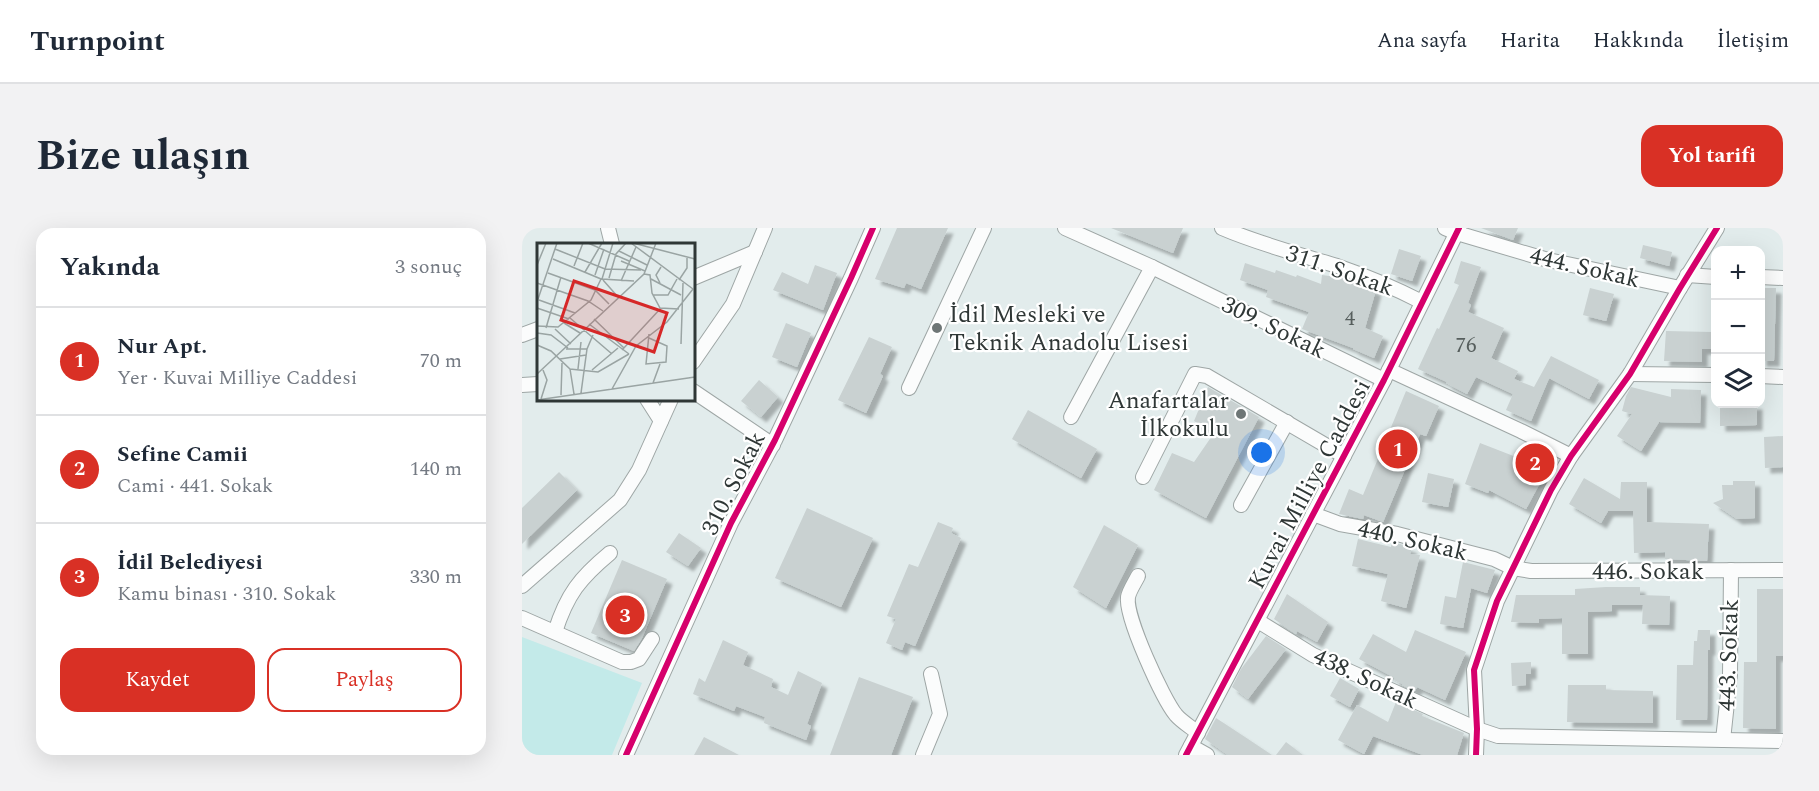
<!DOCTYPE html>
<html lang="tr">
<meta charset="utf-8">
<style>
:root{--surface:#fff;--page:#f2f2f3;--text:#1f2937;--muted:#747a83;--line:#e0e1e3;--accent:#d93025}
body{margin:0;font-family:Spectral,serif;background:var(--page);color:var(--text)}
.controls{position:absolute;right:18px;top:18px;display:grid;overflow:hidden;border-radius:12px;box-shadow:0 6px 24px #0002}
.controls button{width:54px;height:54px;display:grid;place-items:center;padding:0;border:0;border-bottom:2px solid var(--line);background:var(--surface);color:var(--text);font:30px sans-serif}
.you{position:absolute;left:740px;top:225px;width:21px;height:21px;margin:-15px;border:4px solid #fff;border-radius:50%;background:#1a73e8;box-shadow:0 0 0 9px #1a73e833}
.badge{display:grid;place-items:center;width:39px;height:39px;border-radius:50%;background:var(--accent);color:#fff;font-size:20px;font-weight:700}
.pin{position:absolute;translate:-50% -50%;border:3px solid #fff;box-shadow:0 2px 6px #0006}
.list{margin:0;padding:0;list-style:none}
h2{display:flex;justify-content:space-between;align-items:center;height:78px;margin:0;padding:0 24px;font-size:26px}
h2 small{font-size:20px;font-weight:400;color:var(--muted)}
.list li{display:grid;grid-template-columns:39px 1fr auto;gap:18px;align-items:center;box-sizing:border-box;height:108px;padding:0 24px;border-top:2px solid var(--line)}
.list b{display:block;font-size:22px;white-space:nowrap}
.list p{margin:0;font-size:20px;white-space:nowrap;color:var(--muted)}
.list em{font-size:20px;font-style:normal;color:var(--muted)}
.actions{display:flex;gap:12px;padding:18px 24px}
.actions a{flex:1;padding:14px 0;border:2px solid var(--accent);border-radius:18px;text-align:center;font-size:21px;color:var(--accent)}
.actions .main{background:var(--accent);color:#fff}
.icon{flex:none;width:33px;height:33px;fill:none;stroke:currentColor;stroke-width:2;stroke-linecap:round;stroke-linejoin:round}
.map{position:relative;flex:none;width:1261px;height:527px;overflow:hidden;border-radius:18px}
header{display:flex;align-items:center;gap:36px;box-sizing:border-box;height:84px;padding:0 30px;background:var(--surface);border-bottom:2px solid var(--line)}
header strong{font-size:28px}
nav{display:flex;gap:33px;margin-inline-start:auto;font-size:21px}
.intro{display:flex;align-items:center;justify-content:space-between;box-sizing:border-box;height:144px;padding:0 36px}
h1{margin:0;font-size:42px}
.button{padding:15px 27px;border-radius:18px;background:var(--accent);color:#fff;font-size:21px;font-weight:700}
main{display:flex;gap:36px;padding:0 36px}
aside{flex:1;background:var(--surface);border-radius:18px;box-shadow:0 6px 24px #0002}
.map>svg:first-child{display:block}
.green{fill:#c3eae9}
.building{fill:#c9d1d1;filter:url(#shadow)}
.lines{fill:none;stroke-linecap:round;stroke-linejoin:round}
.minor-casing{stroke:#9ea6a5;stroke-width:16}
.minor{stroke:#fbfcfc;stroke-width:14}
.cycleway-casing{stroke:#fff;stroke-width:10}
.cycleway{stroke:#d6006c;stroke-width:6}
.poi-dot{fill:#6e7676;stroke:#fff;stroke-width:2}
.labels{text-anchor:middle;stroke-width:4.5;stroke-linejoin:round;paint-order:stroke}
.number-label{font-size:21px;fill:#565e5d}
.street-label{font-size:24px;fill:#2f3736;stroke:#fff}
.poi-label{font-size:24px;fill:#2f3736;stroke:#fff;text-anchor:start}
.inset-road{fill:none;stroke:#9aa4a3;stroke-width:1.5}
.view{fill:#d62828;fill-opacity:0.15;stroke:#d62828;stroke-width:3}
.inset-edge{fill:none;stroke:#2f3736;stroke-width:3}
</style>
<header>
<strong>Turnpoint</strong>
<nav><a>Ana sayfa</a><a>Harita</a><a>Hakkında</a><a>İletişim</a></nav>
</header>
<div class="intro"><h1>Bize ulaşın</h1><a class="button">Yol tarifi</a></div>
<main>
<aside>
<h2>Yakında<small>3 sonuç</small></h2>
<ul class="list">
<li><span class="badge">1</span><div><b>Nur Apt.</b><p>Yer · Kuvai Milliye Caddesi</p></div><em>70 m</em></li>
<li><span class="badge">2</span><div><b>Sefine Camii</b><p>Cami · 441. Sokak</p></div><em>140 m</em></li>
<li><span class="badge">3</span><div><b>İdil Belediyesi</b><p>Kamu binası · 310. Sokak</p></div><em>330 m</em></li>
</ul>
<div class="actions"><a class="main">Kaydet</a><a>Paylaş</a></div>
</aside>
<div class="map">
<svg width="1261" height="527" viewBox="0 0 1261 527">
<defs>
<filter id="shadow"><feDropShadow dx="5.5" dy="5.5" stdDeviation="1.5" flood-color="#0004"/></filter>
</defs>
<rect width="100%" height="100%" fill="#e2ecec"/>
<path class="green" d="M 0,409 L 120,455 L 90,527 L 0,527 Z"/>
<g class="building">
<path d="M 375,0 L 426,0 L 399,61 L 384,55 L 382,60 L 353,51 Z"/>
<path d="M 589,0 L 661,0 L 651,25 Z"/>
<path d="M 959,0 L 996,0 L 991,12 Z"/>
<path d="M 1121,17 L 1150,24 L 1147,38 L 1118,30 Z"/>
<path d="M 877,21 L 899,28 L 890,53 L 869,46 Z"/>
<path d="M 939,33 L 959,39 L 946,75 L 949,77 L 946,84 L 982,100 L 969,130 L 996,143 L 992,151 L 1012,159 L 1029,128 L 1077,152 L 1067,171 L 1027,150 L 1009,193 L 984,182 L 991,166 L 954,149 L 945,166 L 924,155 L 925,154 L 896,141 L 915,100 L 917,101 L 937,57 L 932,55 Z"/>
<path d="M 723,35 L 753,45 L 754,42 L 774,49 L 775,47 L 799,56 L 800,47 L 822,50 L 854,62 L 843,100 L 861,108 L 852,130 L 831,121 L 831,120 L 780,101 L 787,84 L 744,69 L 746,62 L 718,52 Z"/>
<path d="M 293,37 L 315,45 L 301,82 L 251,62 L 260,44 L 286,56 Z"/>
<path d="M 1068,60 L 1092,66 L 1084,93 L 1061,87 Z"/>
<path d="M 1239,60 L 1254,60 L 1252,133 L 1239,133 Z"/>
<path d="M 264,95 L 289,105 L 275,139 L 250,129 Z"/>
<path d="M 1144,103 L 1191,104 L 1191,121 L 1180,121 L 1180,134 L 1142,133 Z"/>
<path d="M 347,109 L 370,119 L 358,146 L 361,148 L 344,185 L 316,172 Z"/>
<path d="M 237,152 L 256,169 L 239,189 L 219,173 Z"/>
<path d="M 686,159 L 737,189 L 684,290 L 632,262 L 650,225 L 672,234 L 692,205 L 672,193 Z"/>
<path d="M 1109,159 L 1149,169 L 1149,161 L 1179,162 L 1178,195 L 1137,194 L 1119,223 L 1095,208 L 1110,186 L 1100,183 L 1104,168 Z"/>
<path d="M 884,163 L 917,178 L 904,208 L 898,206 L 861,294 L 842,287 L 841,291 L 817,286 L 827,261 L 841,267 Z"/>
<path d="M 1198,176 L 1235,176 L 1235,197 L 1198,198 Z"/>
<path d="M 506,182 L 575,221 L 559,250 L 490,211 Z"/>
<path d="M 1261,208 L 1261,239 L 1243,240 L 1242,209 Z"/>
<path d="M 958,215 L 994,229 L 1004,216 L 1029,228 L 1031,236 L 1022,254 L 1019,253 L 1004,281 L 967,262 L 966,265 L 943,256 Z"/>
<path d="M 37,244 L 55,262 L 0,316 L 0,280 Z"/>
<path d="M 906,245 L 932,251 L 926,279 L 900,274 Z"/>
<path d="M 1062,250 L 1098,271 L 1099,254 L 1125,254 L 1125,294 L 1187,296 L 1185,333 L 1143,331 L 1143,324 L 1112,325 L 1111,283 L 1086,283 L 1079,295 L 1047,276 Z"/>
<path d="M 1211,253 L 1233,253 L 1233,290 L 1215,291 L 1191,275 L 1201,271 L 1200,257 L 1211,257 Z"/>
<path d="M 285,280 L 351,310 L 319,379 L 253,350 Z"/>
<path d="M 416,294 L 431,300 L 429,305 L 439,310 L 393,418 L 383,414 L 380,422 L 364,415 L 374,391 L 365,388 L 387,336 L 396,339 Z"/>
<path d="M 582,297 L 616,317 L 584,380 L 551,359 Z"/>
<path d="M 157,305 L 179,320 L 166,338 L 144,324 Z"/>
<path d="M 836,311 L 869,319 L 870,314 L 875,315 L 890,320 L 888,326 L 898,327 L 884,380 L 859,373 L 866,346 L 830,338 Z"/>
<path d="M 100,332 L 145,351 L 120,410 L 112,423 L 69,405 Z"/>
<path d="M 941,334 L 973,342 L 965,365 L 949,360 L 941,400 L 918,396 L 923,368 L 934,370 Z"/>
<path d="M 1084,359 L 1118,359 L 1118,367 L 1148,368 L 1147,397 L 1120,396 L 1121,377 L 1090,377 L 1090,383 L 1066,384 L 1066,426 L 1040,426 L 1040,390 L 1017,391 L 1017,395 L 989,394 L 994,367 L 1053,367 L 1053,361 Z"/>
<path d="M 1235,361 L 1261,361 L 1261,428 L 1254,428 L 1254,501 L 1221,500 L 1222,434 L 1235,434 Z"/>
<path d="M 765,366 L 806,394 L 795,414 L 775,403 L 774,406 L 752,391 Z"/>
<path d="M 893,402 L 944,424 L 923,472 L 895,459 L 893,463 L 880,457 L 881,456 L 872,452 L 873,450 L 837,431 L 851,406 L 884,424 Z"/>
<path d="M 1176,402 L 1188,402 L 1188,422 L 1186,422 L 1185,492 L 1154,492 L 1155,437 L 1171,437 L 1172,413 L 1175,413 Z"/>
<path d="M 744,408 L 764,421 L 726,471 L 710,459 L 719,441 Z"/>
<path d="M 201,412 L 226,424 L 221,437 L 251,451 L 249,459 L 266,467 L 276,443 L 300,455 L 285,496 L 289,498 L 284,512 L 242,495 L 243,489 L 214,478 L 212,483 L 171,466 L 177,450 L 183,454 Z"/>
<path d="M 1009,434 L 1009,446 L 1004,446 L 1004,457 L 990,458 L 989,435 Z"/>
<path d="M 337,449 L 391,469 L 369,527 L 308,527 Z"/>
<path d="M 818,450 L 837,461 L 828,479 L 808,468 Z"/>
<path d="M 1046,457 L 1084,457 L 1084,462 L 1131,463 L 1131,495 L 1045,494 Z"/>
<path d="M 874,474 L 901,486 L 900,488 L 942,505 L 935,527 L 901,527 L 851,508 L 842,526 L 816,512 L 835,477 L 866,494 Z"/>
<path d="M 694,490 L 723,509 L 750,527 L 706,527 L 683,511 Z"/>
<path d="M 182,509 L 217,527 L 172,527 Z"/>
<path d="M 764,514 L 781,527 L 754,527 Z"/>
</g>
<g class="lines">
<g class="minor-casing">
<g id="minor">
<path d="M 86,0 L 90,16"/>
<path d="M 543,0 L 630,39 L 862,152"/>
<path d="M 700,0 C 737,16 776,26 815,38 C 844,48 873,60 900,74"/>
<path d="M 923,0 L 935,5 L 1026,32 L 1158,60"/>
<path d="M 1165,47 L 1194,49"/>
<path d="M 1238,49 L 1261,50"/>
<path d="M 171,50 L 233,24"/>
<path d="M 0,107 L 16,101"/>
<path d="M 171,134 L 211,76 L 243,0"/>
<path d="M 867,142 L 999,203 L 1049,228"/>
<path d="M 1108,146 L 1194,147"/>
<path d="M 1238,148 L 1261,149"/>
<path d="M 0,157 L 16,156"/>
<path d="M 387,160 L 462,0"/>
<path d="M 171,163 L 251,217"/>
<path d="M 125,171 L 139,193"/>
<path d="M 549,189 L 630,39"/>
<path d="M 621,249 L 673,146 L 685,148 L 822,228"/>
<path d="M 719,277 L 765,194"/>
<path d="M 791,286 L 818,296 L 875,306 L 972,331 L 991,340 L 1009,343 L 1261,342"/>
<path d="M 616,348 C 613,354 607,363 606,369 C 603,389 641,471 654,487 C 660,494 669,499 676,505"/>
<path d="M 0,358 L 98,272 L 117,242 L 149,171"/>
<path d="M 0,390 L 100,434 L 109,434 L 117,431 L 130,411"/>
<path d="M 736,393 L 791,427 L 955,501 L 976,508 L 1261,513"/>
<path d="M 33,404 C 45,366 58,350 88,325"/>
<path d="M 1201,512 L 1208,447 L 1209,342"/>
<path d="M 669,518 L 685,527"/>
<path d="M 104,527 L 209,295 L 253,212 L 329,50 L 351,0"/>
<path d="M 401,527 L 418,486 L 409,446"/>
<path d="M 664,527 L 862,152 L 937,0"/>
<path d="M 954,527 L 955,501 L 952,442 L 975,373 L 1029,262 L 1049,228 L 1108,146 L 1158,60 L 1195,0"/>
</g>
</g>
<use href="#minor" class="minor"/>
<g class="cycleway-casing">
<g id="cycleway">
<path d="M 104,527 L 209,295 L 253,212 L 329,50 L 351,0"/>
<path d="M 664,527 L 862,152 L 937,0"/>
<path d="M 954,527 L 955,501 L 952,442 L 975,373 L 1029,262 L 1049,228 L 1108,146 L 1158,60 L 1195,0"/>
</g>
</g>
<use href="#cycleway" class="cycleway"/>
</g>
<g class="poi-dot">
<circle cx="415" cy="100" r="6"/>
<circle cx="719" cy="186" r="6"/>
</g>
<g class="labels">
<g class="number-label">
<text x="828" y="97">4</text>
<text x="944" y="124">76</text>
</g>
<g class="street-label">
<text transform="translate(1063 39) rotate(13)" y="8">444. Sokak</text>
<text transform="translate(818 42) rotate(19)" y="8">311. Sokak</text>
<text transform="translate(752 99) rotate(26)" y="8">309. Sokak</text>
<text transform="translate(211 255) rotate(-63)" y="8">310. Sokak</text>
<text transform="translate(787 256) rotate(-62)" y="8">Kuvai Milliye Caddesi</text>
<text transform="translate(891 312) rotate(13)" y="8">440. Sokak</text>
<text x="1126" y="351">446. Sokak</text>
<text transform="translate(1206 427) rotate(-88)" y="8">443. Sokak</text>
<text transform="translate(844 450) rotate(25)" y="8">438. Sokak</text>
</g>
<g class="poi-label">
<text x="427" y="94">İdil Mesleki ve<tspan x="427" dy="28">Teknik Anadolu Lisesi</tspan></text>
<text x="707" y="180" text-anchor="end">Anafartalar<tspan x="707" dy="28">İlkokulu</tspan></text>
</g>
</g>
<g transform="translate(15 15)">
<rect width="158" height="158" fill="#e2ecec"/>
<path class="inset-road" d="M 51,0 L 92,18M 76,0 L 65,36 L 97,38M 94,0 L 156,46M 96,0 L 158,16M 18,6 L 68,26 L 104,27M 82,8 L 110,22M 84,18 L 108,28M 0,22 L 9,0M 37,23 L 46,0M 48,29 L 65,0M 11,30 L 58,47 L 72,61M 107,31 L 113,32 L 115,50 L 123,65 L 142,66M 58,32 L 67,6M 72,35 L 79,11 L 89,0M 114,36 L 144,52M 66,37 L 81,54M 142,37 L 150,25 L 150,14M 84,38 L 99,4M 0,40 L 51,58 L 66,68M 123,40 L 119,32 L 124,24M 116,52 L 131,52 L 140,36M 2,57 L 38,70M 0,59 L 20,0M 0,65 L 32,76M 33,75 L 75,111M 57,76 L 87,105M 27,80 L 43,90M 52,81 L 92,111M 0,83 L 21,84 L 54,57 L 64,36 L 16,16M 9,85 L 24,34M 18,86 L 34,101M 0,90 L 14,92 L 31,105M 112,91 L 109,121 L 129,119 L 130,103 L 112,95M 144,101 L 146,40M 0,102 L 14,108 L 33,126 L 61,129 L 92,111M 29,106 L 50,106M 85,107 L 124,65M 23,116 L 49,112M 33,126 L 37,151M 41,126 L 44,99M 55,127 L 81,105M 0,131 L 107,31 L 119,0M 116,140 L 123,121M 75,146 L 99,103 L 130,79 L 156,46M 44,150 L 50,106 L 56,92M 24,152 L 25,120M 4,156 L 10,137 L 6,127M 0,157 L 158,134"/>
<path class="view" d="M 37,38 L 130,70 L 117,109 L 24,77 Z"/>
<rect width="158" height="158" class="inset-edge"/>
</g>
</svg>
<div class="controls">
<button>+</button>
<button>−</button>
<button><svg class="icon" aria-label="layers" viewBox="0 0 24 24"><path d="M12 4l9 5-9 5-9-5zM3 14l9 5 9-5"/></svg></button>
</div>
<div class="you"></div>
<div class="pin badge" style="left:876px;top:221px">1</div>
<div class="pin badge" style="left:1013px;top:235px">2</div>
<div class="pin badge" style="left:103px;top:387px">3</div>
</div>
</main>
